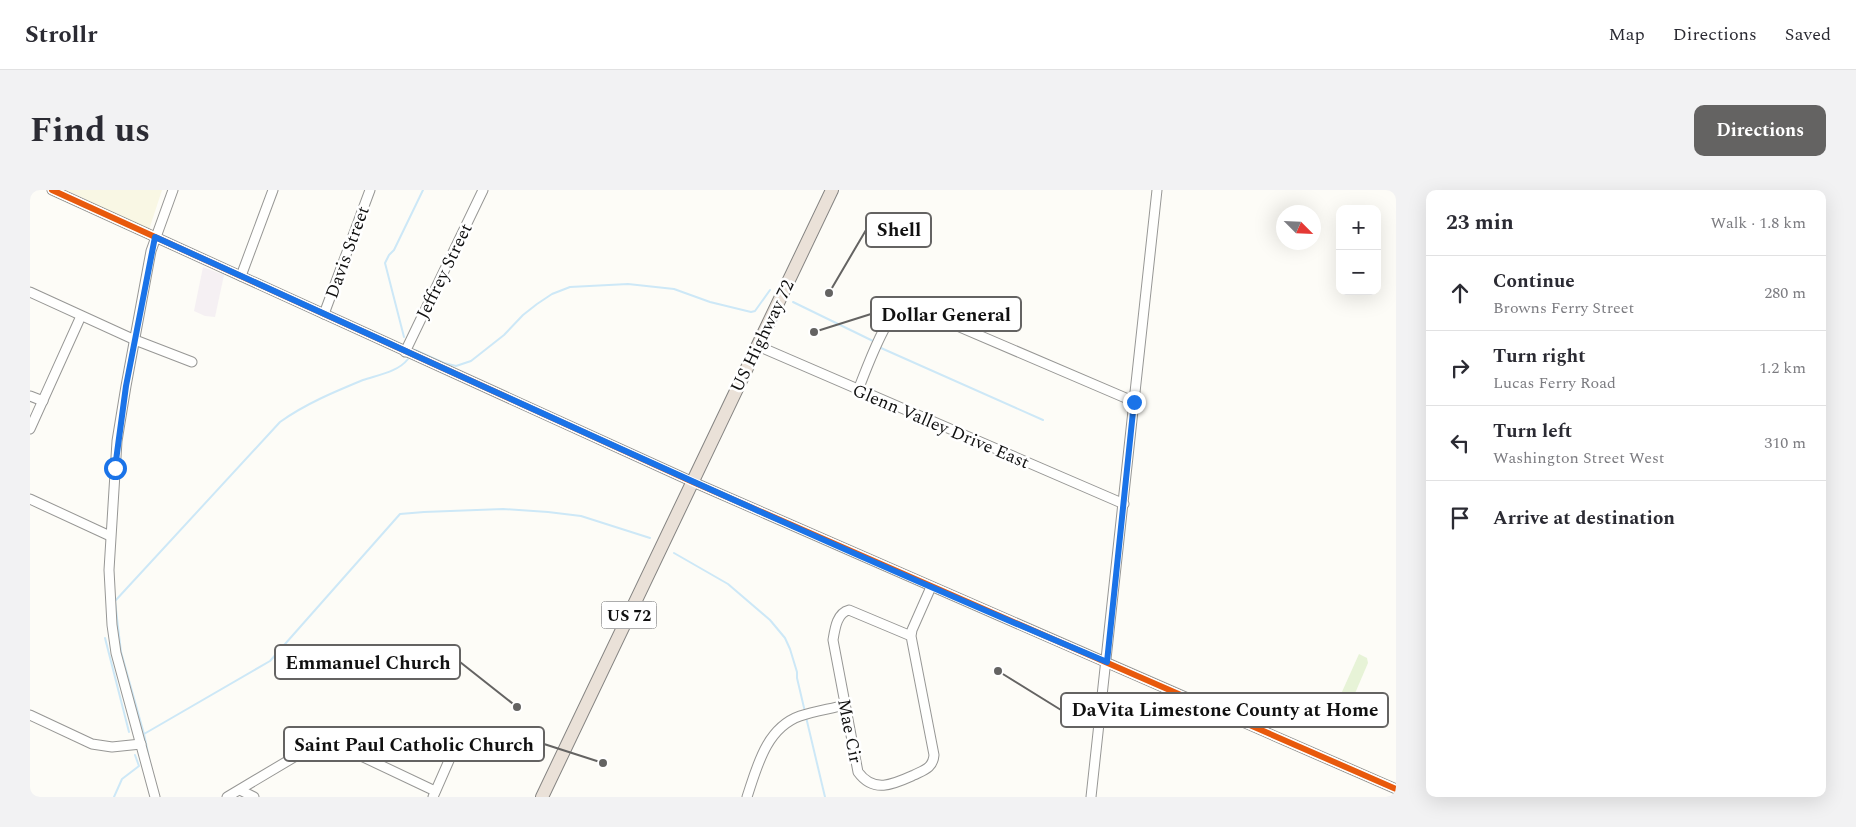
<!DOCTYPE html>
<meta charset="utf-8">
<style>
:root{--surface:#fff;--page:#f2f2f3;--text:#2b2b33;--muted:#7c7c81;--line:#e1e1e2;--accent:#646362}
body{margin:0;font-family:Spectral,serif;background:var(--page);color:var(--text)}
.controls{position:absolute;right:15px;top:15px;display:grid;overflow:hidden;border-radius:10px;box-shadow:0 5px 20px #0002}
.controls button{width:45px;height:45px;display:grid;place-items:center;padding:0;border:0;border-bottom:1px solid var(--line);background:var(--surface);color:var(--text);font:25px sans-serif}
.compass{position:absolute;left:1246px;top:15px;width:45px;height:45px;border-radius:50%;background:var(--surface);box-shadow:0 5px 20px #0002;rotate:114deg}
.stop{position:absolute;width:15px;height:15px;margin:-11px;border:4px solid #1a73e8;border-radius:50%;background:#fff}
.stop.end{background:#1a73e8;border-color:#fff;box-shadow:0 1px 5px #0008}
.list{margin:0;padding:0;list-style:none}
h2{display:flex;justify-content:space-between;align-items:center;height:65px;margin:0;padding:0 20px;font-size:21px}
h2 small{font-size:16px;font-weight:400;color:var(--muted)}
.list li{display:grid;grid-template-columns:32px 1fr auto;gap:15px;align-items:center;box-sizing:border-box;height:75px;padding:0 20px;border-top:1px solid var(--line)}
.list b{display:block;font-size:19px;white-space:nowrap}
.list p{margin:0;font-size:16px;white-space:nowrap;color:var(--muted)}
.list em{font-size:16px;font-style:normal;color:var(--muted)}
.icon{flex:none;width:28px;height:28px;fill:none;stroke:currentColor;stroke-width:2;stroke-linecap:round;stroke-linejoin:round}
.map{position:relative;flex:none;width:1366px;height:607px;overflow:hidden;border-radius:10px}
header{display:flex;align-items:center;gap:30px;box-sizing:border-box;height:70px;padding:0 25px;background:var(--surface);border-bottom:1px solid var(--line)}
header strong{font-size:24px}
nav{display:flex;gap:28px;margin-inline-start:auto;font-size:18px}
.intro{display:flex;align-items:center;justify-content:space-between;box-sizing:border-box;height:120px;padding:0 30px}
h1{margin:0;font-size:35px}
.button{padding:12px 22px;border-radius:10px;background:var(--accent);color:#fff;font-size:18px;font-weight:700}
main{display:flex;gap:30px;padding:0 30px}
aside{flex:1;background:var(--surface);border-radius:10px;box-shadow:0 5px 20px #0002}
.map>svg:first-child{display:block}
.industrial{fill:#f5f0f3}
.farmland{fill:#f9f7e4}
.green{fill:#e7f3d7}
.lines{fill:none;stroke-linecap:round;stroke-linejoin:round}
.stream{stroke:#cde8f7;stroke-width:2}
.minor-casing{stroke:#979795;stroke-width:11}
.highway-casing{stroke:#858482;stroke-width:14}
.minor{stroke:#fffffe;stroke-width:9}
.highway{stroke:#eae1d8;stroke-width:12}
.cycleway-casing{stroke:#fff;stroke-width:9}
.cycleway{stroke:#e8590c;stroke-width:6}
.route{stroke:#1a73e8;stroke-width:6}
.labels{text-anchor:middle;stroke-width:5;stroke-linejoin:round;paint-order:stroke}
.shield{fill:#fff;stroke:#585858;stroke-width:1}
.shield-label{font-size:16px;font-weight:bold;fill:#111}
.street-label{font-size:18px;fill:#111;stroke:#fff}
.leader{fill:none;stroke:#646362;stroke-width:2}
.callout-dot{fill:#646362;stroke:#fff;stroke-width:2}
.callout{fill:#fff;stroke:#646362;stroke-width:2}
.callout-label{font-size:19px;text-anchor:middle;font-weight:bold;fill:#111}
</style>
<header>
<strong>Strollr</strong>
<nav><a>Map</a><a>Directions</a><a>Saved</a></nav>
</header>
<div class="intro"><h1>Find us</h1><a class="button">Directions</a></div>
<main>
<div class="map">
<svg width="1366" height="607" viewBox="0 0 1366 607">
<rect width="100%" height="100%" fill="#fdfcf7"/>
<path class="industrial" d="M 173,77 L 194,85 L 185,127 L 175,126 L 164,121 Z"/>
<path class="farmland" d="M 36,0 L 132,0 L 119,40 Z"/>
<path class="green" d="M 1329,464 L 1337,468 L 1338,473 L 1323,508 L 1311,504 Z"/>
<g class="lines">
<g class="stream">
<path d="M 763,112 L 843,151"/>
<path d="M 374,147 L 355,73 L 359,65 L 364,60 L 393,0"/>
<path d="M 851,158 L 1013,230"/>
<path d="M 385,160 L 414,173 L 426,176 L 441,171 L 474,145 L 493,125 L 507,114 L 522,104 L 540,97 L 598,94 L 644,99 L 680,112 L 721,122 L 725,121 L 740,100"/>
<path d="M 644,363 L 698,394 L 740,430 L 755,448 L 760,459 L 767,482 L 767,488 L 775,522"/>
<path d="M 75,448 L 99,542"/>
<path d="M 776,527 L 795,607"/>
<path d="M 114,544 L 91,462 L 85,411 L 250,232 C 275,214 304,202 333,190 C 348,185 368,182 378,169"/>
<path d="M 120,573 L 114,544 L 240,471 L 370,324 L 394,322 L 473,319 L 518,322 L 551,326 L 620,348"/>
<path d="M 84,607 L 92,589 L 109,576 L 105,565"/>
</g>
<g class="minor-casing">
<g id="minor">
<path d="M 22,0 L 663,292 L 1366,599"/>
<path d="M 211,86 L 243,0"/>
<path d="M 0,102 L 105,150 L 162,172"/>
<path d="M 294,124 L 340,0"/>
<path d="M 728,156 L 1094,314"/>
<path d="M 375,162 L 453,0"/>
<path d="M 828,200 C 835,183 855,126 870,119 C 878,116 888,120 897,123 L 1105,212"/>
<path d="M 0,206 L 13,211"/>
<path d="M 0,239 L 51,126"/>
<path d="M 0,309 L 80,346"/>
<path d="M 881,446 L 819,420 C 807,423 805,438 803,450 L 828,582 C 844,604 864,594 884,585 C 894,580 903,578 904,565 L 881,446 L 882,440 L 901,397"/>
<path d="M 0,525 L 62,554 L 82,557 L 111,554"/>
<path d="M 210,600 L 224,607"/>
<path d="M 125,607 L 86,463 L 82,435 L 79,380 L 87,251 L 96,196 L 121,61 L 143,0"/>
<path d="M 197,607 L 271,563 L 289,554 L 296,554 L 310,556 L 405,601"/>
<path d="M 403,607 L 428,550"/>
<path d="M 717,607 C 727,577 736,538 770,526 C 785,521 800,519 815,515"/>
<path d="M 1061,607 L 1127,0"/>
</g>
</g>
<g class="highway-casing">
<path id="highway" d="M 512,607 L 802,0"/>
</g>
<use href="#minor" class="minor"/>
<use href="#highway" class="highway"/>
<g class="cycleway-casing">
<path id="cycleway" d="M 22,0 L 663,292 L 1366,599"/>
</g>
<use href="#cycleway" class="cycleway"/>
</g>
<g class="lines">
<path class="route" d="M 85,278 L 96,196 L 125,47 C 442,190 756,338 1077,472 L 1104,212"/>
</g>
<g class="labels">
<rect class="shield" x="571.5" y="411.5" width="55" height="27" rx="4"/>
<g class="shield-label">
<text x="599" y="431">US 72</text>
</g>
<g class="street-label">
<text transform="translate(317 62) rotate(-70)" y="6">Davis Street</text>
<text transform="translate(414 81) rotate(-64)" y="6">Jeffrey Street</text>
<text transform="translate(732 146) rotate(-64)" y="6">US Highway 72</text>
<text transform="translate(911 236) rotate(23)" y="6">Glenn Valley Drive East</text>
<text transform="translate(820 541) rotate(79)" y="6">Mae Cir</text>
</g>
</g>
<path class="leader" d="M799 103L836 40M784 142L841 124M487 517L430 472M968 481L1031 520M573 573L514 554"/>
<g class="callout-dot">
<circle cx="799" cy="103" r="5"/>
<circle cx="784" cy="142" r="5"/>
<circle cx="487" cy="517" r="5"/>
<circle cx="968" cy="481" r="5"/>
<circle cx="573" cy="573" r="5"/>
</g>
<g class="callout">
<rect x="836" y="23" width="65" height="34" rx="5"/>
<rect x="841" y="107" width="150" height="34" rx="5"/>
<rect x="245" y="455" width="185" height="34" rx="5"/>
<rect x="1031" y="503" width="327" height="34" rx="5"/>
<rect x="254" y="537" width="260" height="34" rx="5"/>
</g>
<g class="callout-label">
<text x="869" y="46">Shell</text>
<text x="916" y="131">Dollar General</text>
<text x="338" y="479">Emmanuel Church</text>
<text x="1195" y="526">DaVita Limestone County at Home</text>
<text x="384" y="561">Saint Paul Catholic Church</text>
</g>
</svg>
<div class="controls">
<button>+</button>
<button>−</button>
</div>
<svg class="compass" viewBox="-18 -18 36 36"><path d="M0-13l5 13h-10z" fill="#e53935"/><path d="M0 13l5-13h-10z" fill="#7c7c81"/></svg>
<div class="stop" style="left:85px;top:278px"></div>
<div class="stop end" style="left:1104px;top:212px"></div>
</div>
<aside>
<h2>23 min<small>Walk · 1.8 km</small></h2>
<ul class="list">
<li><svg class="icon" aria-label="ahead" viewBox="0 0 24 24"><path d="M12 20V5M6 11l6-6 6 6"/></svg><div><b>Continue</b><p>Browns Ferry Street</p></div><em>280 m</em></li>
<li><svg class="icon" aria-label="right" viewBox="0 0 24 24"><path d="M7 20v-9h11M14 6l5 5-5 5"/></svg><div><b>Turn right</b><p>Lucas Ferry Road</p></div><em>1.2 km</em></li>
<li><svg class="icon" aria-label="left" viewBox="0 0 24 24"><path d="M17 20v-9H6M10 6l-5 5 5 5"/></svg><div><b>Turn left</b><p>Washington Street West</p></div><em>310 m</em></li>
<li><svg class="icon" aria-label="arrive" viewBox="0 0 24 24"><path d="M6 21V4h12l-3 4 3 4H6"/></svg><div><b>Arrive at destination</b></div></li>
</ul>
</aside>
</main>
